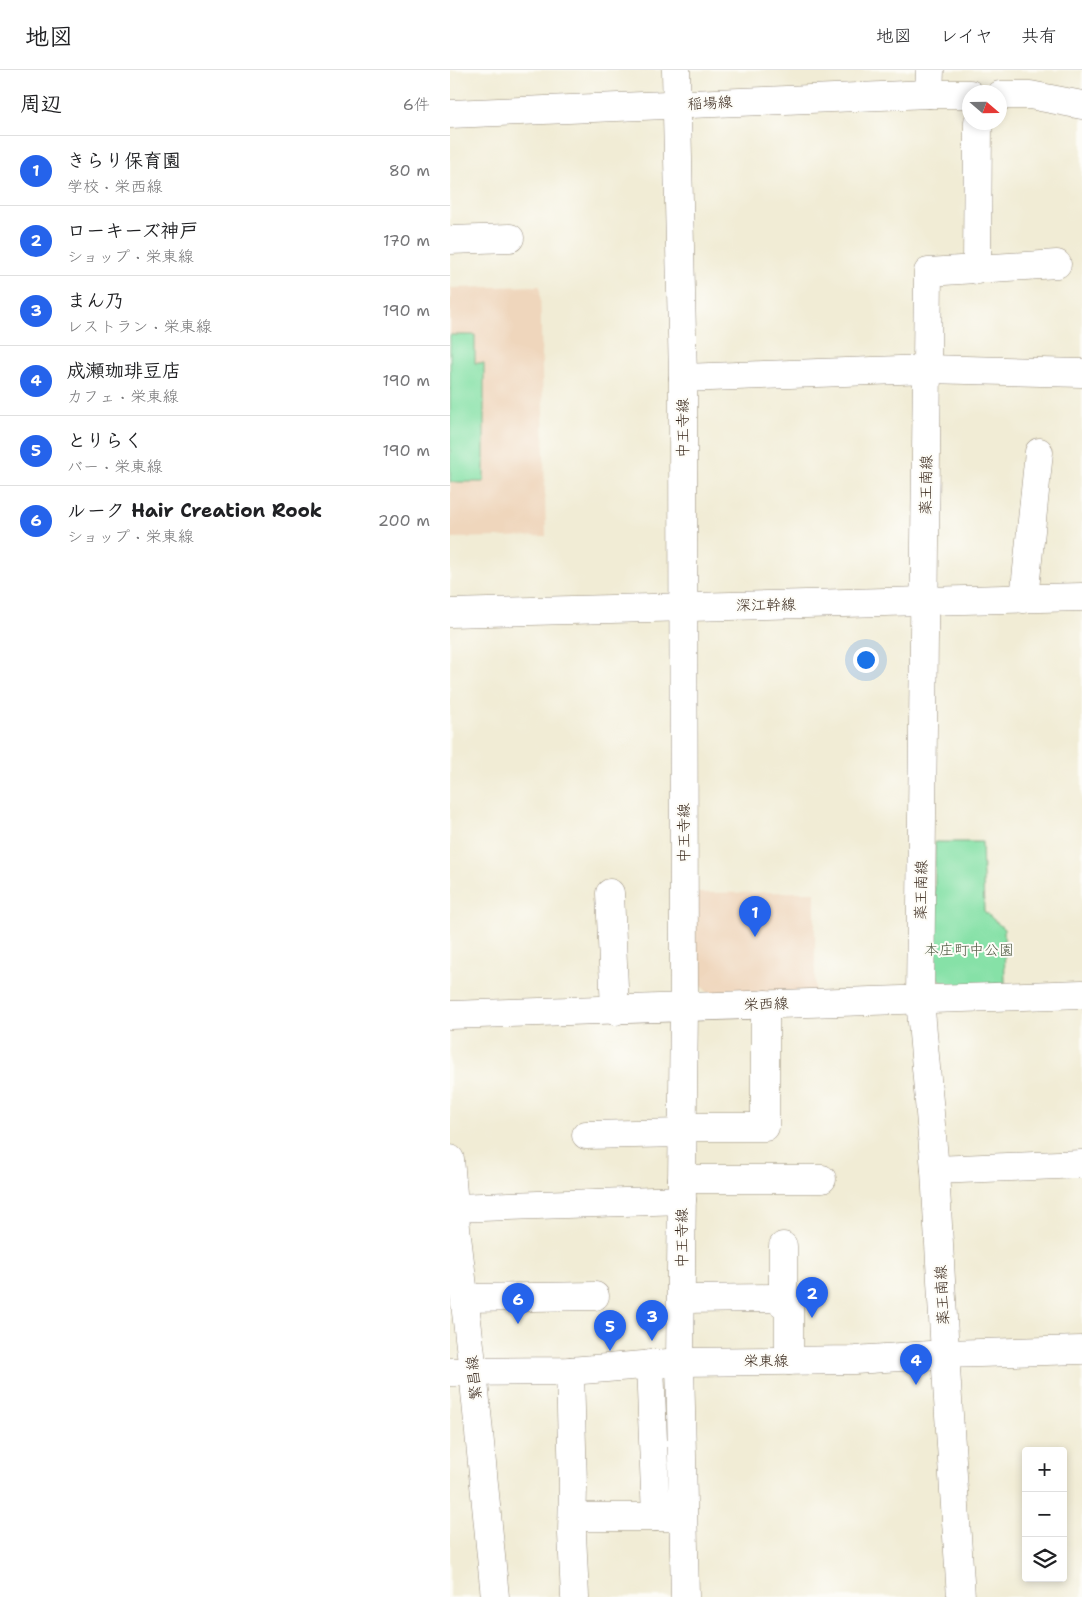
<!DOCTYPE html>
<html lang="ja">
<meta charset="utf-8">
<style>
:root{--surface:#fff;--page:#f6f6f6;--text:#202124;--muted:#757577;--line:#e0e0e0;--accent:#2563eb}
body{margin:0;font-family:"Shantell Sans","Klee One",sans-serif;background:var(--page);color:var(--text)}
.controls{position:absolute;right:15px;bottom:15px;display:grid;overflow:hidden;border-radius:5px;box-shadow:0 2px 8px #0003}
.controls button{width:45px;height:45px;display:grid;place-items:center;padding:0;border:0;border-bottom:1px solid var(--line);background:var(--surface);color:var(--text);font:25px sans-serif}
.compass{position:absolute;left:512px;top:15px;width:45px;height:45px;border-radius:50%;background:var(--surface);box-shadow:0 2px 8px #0003;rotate:110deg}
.you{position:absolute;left:415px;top:589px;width:18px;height:18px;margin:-12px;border:4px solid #fff;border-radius:50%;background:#1a73e8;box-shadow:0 0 0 8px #1a73e833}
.badge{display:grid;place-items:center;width:32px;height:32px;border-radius:50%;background:var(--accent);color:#fff;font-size:16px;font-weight:700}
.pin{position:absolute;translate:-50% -41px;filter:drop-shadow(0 1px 2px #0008)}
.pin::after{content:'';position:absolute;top:26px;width:18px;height:15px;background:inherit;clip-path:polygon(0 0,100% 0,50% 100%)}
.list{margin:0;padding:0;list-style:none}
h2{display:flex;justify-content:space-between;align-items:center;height:65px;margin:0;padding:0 20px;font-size:21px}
h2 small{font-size:16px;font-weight:400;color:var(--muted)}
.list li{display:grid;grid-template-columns:32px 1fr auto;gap:15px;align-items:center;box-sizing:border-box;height:70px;padding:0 20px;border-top:1px solid var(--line)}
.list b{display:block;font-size:19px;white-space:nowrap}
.list p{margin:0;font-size:16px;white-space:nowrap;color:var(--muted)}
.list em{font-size:16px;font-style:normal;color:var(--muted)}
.icon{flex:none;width:28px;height:28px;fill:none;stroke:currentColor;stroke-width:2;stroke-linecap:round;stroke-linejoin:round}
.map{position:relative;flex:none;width:632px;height:1527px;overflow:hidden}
header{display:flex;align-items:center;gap:30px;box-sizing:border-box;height:70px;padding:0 25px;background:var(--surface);border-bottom:1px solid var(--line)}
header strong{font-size:24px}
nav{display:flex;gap:28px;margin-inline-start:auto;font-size:18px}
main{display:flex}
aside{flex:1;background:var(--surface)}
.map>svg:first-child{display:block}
.built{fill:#efd6bc}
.green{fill:#86e1a7;stroke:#608662}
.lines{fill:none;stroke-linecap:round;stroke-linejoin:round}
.minor-casing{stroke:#968b7a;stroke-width:29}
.minor{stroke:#fff;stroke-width:28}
.labels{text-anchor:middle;stroke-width:4;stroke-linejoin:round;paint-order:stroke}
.street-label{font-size:15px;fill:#3b2a1e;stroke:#fdfcf7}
.park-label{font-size:15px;fill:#4e5840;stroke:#fdfcf7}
</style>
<header>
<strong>地図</strong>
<nav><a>地図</a><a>レイヤ</a><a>共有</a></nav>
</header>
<main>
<aside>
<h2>周辺<small>6件</small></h2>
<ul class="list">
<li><span class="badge">1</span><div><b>きらり保育園</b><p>学校 · 栄西線</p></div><em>80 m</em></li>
<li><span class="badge">2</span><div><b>ローキーズ神戸</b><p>ショップ · 栄東線</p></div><em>170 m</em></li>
<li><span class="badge">3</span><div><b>まん乃</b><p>レストラン · 栄東線</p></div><em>190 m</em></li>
<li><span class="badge">4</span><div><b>成瀬珈琲豆店</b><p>カフェ · 栄東線</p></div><em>190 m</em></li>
<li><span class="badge">5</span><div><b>とりらく</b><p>バー · 栄東線</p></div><em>190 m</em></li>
<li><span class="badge">6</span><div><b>ルーク Hair Creation Rook</b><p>ショップ · 栄東線</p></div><em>200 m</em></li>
</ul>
</aside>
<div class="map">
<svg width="632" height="1527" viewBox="0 0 632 1527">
<rect width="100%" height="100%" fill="#fdfcf7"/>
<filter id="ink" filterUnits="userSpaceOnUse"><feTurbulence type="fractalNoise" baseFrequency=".02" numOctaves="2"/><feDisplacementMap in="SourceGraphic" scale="10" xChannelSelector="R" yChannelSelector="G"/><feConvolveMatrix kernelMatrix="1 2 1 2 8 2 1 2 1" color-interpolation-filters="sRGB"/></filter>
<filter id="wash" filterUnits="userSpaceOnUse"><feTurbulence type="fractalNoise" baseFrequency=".0096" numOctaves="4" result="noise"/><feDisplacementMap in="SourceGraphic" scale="20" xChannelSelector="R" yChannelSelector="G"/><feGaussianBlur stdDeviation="1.12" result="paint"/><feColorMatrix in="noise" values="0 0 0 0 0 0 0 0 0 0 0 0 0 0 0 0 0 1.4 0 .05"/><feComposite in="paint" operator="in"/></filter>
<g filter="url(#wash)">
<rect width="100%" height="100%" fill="#f1ecd5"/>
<g class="built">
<path d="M 90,216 L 96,466 L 0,468 L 0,218 Z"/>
<path d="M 365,822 L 365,923 L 259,924 L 246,910 L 245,823 Z"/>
</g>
<g class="green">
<path d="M 0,265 L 25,265 L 25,293 L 34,293 L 34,412 L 0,412 Z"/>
<path d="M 485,772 L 532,772 L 534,841 L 554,859 L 555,914 L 498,916 L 484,905 Z"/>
</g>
</g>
<g filter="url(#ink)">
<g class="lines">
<g class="minor-casing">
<g id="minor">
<path d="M 226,0 L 233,308 L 234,937 L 230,1292 L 235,1527"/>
<path d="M 479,24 L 480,0"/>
<path d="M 550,25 L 580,25 L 632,35"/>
<path d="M 0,44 L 479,24 L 520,24"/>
<path d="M 0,170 L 60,168"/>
<path d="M 527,200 L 528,52"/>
<path d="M 233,308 L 477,299 L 632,303"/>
<path d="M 574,529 L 589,382"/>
<path d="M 0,543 L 632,527"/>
<path d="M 160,823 L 165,941"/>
<path d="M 0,945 L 632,924"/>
<path d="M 233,1057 L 315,1057 L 315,934"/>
<path d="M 136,1065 L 233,1063"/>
<path d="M 0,1089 L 6,1158 L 23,1301 L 45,1527"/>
<path d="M 485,1100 L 632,1094"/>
<path d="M 232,1109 L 372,1109"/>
<path d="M 4,1138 L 232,1130"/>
<path d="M 15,1228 L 145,1226"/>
<path d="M 231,1229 L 325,1228 L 339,1238 L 339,1291"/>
<path d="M 333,1233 L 333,1176"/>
<path d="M 200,1294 L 206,1447"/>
<path d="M 120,1301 L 123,1416 L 122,1464 L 125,1527"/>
<path d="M 0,1302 L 120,1301 L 230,1292 L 405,1290 L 495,1284 L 632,1280"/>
<path d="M 123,1447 L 224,1447"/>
<path d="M 511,1527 L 495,1284 L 485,1100 L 470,929 L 478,202 L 607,194"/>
</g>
</g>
<use href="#minor" class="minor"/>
</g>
</g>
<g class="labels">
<g class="street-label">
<text transform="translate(260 33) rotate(-3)" y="5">稲場線</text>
<text transform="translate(233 358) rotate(-90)" y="5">中王寺線</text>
<text transform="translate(476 415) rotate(-89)" y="5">薬王南線</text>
<text transform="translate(316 535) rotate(-1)" y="5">深江幹線</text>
<text transform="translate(234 763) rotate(-90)" y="5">中王寺線</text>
<text transform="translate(471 820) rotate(-89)" y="5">薬王南線</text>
<text transform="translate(316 934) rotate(-2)" y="5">栄西線</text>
<text transform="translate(232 1168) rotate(-90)" y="5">中王寺線</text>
<text transform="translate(492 1225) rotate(-93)" y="5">薬王南線</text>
<text x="316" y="1296">栄東線</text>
<text transform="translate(24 1308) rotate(-96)" y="5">繁昌線</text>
</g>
<g class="park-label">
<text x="519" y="885">本庄町中公園</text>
</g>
</g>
</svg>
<div class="controls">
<button>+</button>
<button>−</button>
<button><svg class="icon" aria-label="layers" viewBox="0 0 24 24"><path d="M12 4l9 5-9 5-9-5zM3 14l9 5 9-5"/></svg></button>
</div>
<svg class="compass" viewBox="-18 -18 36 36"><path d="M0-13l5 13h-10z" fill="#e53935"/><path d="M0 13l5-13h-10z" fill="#757577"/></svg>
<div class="you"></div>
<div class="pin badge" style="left:305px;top:867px">1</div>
<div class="pin badge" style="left:362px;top:1248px">2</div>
<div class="pin badge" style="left:202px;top:1271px">3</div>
<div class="pin badge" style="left:466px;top:1315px">4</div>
<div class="pin badge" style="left:160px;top:1281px">5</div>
<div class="pin badge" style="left:68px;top:1254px">6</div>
</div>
</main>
